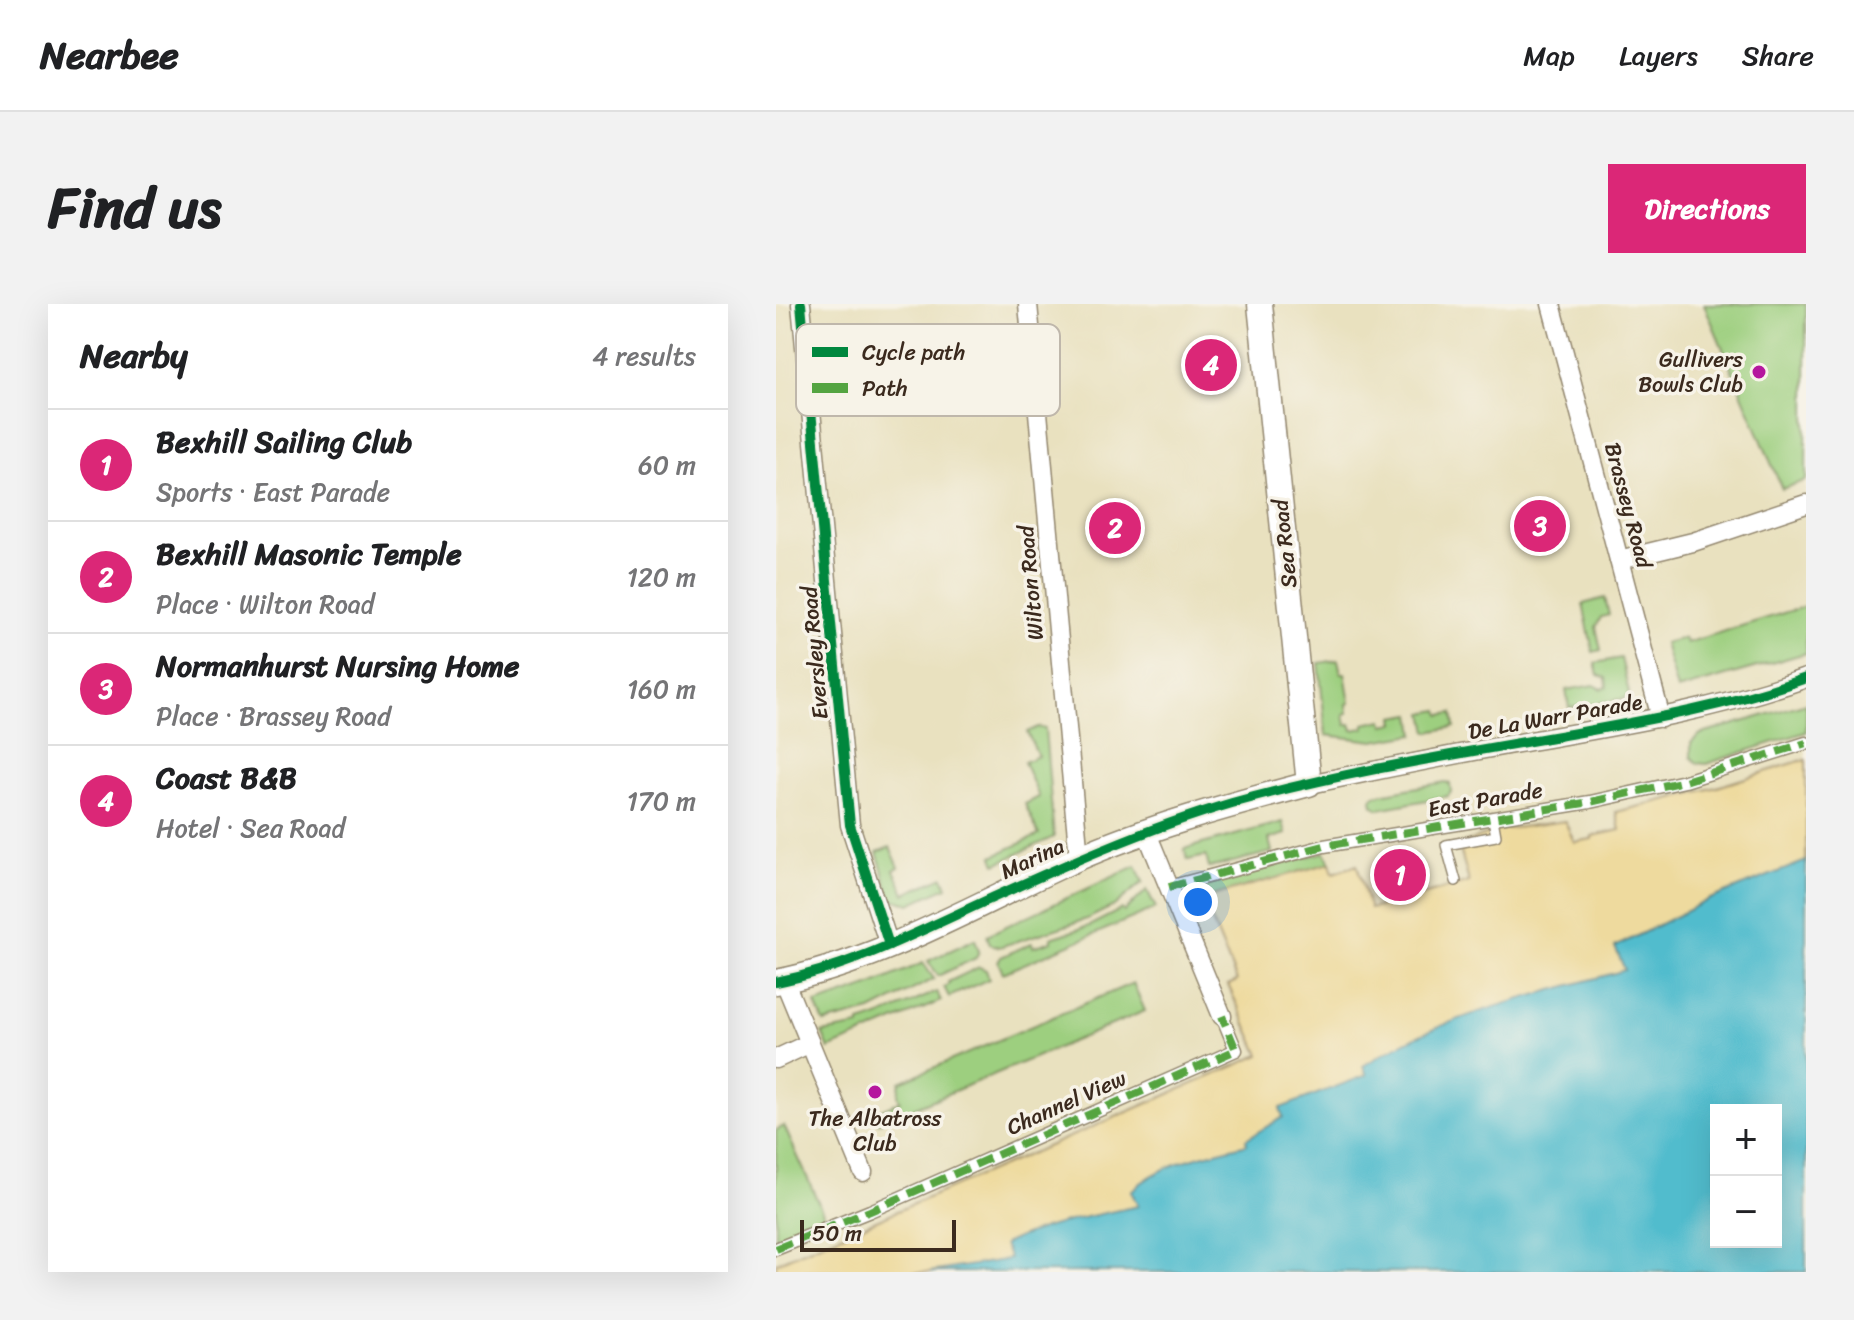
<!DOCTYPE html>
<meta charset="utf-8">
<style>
:root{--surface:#fff;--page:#f2f2f2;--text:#202124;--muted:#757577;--line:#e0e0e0;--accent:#db2777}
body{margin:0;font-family:Sriracha,sans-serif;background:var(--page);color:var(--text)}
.controls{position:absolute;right:24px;bottom:24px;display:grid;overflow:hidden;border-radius:0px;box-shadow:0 8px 32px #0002}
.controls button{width:72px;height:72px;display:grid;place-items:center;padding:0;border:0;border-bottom:2px solid var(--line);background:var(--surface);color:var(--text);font:40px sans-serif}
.scale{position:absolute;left:24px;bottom:20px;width:156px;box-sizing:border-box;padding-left:8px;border:4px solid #3b2a1e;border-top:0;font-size:22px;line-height:28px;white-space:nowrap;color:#3b2a1e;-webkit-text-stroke:6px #f7f3e8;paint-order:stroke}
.you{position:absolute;left:422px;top:598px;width:28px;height:28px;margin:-20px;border:6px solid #fff;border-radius:50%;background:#1a73e8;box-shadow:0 0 0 12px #1a73e833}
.badge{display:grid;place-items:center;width:52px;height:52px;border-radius:50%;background:var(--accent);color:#fff;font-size:26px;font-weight:700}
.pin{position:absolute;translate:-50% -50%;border:4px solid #fff;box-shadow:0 2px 8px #0006}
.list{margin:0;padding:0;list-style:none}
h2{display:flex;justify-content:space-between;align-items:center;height:104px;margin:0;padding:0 32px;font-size:34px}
h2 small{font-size:26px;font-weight:400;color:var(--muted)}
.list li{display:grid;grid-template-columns:52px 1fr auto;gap:24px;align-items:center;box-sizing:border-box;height:112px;padding:0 32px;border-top:2px solid var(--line)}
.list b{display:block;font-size:30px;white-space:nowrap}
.list p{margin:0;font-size:26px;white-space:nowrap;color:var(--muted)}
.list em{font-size:26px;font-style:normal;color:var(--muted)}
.map{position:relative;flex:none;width:1030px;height:968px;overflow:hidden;border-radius:0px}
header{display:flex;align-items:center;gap:48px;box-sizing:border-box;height:112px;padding:0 40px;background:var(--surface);border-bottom:2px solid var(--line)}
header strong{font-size:38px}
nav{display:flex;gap:44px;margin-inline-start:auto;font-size:28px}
.intro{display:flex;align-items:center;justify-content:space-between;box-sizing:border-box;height:192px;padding:0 48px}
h1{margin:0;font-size:56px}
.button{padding:20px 36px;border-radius:0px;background:var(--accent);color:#fff;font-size:28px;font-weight:700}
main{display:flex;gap:48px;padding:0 48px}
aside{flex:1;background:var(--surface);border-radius:0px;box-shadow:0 8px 32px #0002}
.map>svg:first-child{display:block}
.green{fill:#9dcf7f;stroke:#6c7c4e;stroke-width:2}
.sand{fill:#eeda9e;stroke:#94825e;stroke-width:2;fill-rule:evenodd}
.water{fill:#51bccd;stroke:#467376;stroke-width:2;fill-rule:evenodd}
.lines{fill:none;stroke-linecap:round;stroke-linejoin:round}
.service-casing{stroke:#92866e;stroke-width:12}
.pedestrian-casing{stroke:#92866e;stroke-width:15}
.minor-casing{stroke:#92866e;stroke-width:21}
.secondary-casing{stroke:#92866e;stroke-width:27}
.service{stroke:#fff;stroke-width:9}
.pedestrian{stroke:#fff;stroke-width:12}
.minor{stroke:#fff;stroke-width:18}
.secondary{stroke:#fff;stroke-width:24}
.quiet{stroke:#54a441;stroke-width:8;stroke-dasharray:16 8;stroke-linecap:butt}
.cycleway-casing{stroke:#f7f3e8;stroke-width:15}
.cycleway{stroke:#00873e;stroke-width:10}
.poi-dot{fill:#b5179e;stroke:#f7f3e8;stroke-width:3}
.labels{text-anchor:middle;stroke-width:7;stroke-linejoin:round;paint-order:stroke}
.poi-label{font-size:22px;fill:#3b2a1e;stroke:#f7f3e8;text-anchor:end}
.street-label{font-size:22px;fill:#3b2a1e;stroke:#f7f3e8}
.key{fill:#f7f3e8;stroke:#bfb7ab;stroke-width:2}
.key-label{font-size:22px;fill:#3b2a1e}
</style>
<header>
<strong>Nearbee</strong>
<nav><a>Map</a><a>Layers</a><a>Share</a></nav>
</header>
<div class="intro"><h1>Find us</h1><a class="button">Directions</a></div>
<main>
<aside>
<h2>Nearby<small>4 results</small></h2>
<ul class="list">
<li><span class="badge">1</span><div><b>Bexhill Sailing Club</b><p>Sports · East Parade</p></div><em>60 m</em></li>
<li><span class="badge">2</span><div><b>Bexhill Masonic Temple</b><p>Place · Wilton Road</p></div><em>120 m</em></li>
<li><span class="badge">3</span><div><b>Normanhurst Nursing Home</b><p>Place · Brassey Road</p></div><em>160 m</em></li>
<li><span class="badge">4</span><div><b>Coast B&amp;B</b><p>Hotel · Sea Road</p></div><em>170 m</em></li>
</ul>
</aside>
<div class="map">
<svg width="1030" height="968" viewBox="0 0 1030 968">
<rect width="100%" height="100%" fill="#f7f3e8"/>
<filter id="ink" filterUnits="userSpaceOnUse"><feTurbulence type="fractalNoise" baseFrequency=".0125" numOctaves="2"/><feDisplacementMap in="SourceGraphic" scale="16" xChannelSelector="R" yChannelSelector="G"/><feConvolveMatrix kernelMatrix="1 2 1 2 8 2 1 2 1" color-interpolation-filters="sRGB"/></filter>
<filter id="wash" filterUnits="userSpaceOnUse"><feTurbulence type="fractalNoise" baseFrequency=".006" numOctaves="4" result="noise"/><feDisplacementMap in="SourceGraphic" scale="32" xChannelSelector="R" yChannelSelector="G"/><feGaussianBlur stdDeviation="1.8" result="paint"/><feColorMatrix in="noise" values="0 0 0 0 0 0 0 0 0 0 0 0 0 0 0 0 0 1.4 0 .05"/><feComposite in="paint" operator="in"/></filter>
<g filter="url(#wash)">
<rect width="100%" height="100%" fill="#e9e1bf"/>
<g class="green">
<path d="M 928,0 L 1030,0 L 1030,176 L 1006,185 Z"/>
<path d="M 829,294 L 833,311 L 825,313 L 820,323 L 825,346 L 817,348 L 807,300 Z"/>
<path d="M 1030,302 L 1030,349 L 901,386 L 888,339 L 908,334 L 910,339 Z"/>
<path d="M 845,354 L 853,389 L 851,394 L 793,404 L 790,386 L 818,381 L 826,385 L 831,383 L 830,374 L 822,371 L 819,359 Z"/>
<path d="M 562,356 L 565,369 L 569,369 L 574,399 L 571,400 L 572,409 L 568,410 L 570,421 L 575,420 L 577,426 L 588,424 L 588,420 L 607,416 L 608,421 L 619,419 L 618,413 L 636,410 L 639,430 L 598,437 L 550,431 L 543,359 Z"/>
<path d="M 1030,399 L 1030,428 L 930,460 L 921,459 L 915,453 L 915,439 L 923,431 Z"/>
<path d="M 663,406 L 665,411 L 677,409 L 679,423 L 652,428 L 648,409 Z"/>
<path d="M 262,423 L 269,425 L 278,533 L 220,560 L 217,552 L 263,531 L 249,500 L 263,493 L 248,458 L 262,452 L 251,428 Z"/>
<path d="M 669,478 L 674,480 L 675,488 L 672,492 L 603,505 L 597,501 L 596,495 L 599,491 Z"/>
<path d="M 507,518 L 510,530 L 493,535 L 496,548 L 433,564 L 430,552 L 412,556 L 408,545 Z"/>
<path d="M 114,543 L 123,563 L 118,566 L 129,590 L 167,573 L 171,583 L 134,600 L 115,595 L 101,548 Z"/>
<path d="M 549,548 L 554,559 L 433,593 L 428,581 Z"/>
<path d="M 360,562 L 367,578 L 338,602 L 311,615 L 223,643 L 214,640 L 211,631 Z"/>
<path d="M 371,586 L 380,604 L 227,669 L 222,658 L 225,653 L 256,639 L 257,643 L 276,637 L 275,634 L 313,622 L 346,605 L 348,608 Z"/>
<path d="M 199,635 L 203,647 L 200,654 L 162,672 L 152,657 Z"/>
<path d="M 147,659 L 158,675 L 95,707 L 48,719 L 40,700 L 93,682 Z"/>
<path d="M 203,663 L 210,666 L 213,675 L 173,693 L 168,683 L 173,680 L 172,678 Z"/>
<path d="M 357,679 L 369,707 L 102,819 L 97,809 L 124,797 L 122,792 L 124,778 Z"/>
<path d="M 161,688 L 165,697 L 53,745 L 46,729 L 84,722 L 84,719 C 110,712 137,697 161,688 Z"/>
<path d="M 8,822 L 49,913 L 0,934 L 0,826 Z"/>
</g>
<path class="sand" d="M 1030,455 L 1030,968 L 0,968 L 0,959 L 484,751 L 452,681 L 461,677 L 430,602 L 433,593 L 554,559 L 557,569 L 581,561 L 594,605 L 693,578 L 683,541 L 722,526 L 789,517 L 798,538 L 816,535 L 816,532 L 844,526 L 840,508 L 941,483 ZM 940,806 L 1000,806 L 1000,938 L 940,938 Z"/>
<path class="water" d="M 1030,557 L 1030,968 L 154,968 L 234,955 L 228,940 C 271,919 316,912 362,902 L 355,887 C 389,857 429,851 471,840 L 470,835 L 507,813 L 504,804 L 591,771 L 587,762 C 667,710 759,692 849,666 L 839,643 L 934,595 ZM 940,806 L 1000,806 L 1000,938 L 940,938 Z"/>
</g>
<g filter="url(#ink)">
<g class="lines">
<g class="service-casing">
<path id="service" d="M 680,577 L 670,541 L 720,532 L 717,515"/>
</g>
<g class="pedestrian-casing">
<g id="pedestrian">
<path d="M 393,583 L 548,542 L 814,498 L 909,477 L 1030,439"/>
<path d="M 0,945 L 94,907 L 460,746 L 446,712"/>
</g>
</g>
<g class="minor-casing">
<g id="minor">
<path d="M 25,0 L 74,521 L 113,641"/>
<path d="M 252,0 L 303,554"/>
<path d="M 775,0 L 885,414"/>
<path d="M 843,256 L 917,238 L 1030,200"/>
<path d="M 533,480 C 603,466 673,451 743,439 C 840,422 937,407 1030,374"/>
<path d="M 370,527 L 446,712"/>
<path d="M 8,676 L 87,868"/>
<path d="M 0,755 L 32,740"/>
</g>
</g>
<g class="secondary-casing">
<path id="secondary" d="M 0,678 C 104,658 204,598 300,555 C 375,522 454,501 533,480 L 484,0"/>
</g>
<use href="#service" class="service"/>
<use href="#pedestrian" class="pedestrian"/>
<use href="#minor" class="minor"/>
<use href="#secondary" class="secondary"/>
<g class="quiet">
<path d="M 393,583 L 548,542 L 814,498 L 909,477 L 1030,439"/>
<path d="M 0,945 L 94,907 L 460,746 L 446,712"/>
</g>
<g class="cycleway-casing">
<g id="cycleway">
<path d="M 25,0 L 74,521 L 113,641"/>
<path d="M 0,678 C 71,664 138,630 203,600 C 286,562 368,525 456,499 C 563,469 674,451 783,432 C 866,417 950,403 1030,374"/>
</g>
</g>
<use href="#cycleway" class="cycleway"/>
</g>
</g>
<g class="poi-dot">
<circle cx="983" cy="68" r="8"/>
<circle cx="99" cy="788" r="8"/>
</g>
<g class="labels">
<g class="poi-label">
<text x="967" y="63">Gullivers<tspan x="967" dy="25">Bowls Club</tspan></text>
<text x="99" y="822" text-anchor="middle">The Albatross<tspan x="99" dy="25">Club</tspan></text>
</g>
<g class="street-label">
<text transform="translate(853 201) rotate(75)" y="8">Brassey Road</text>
<text transform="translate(508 240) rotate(-96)" y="8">Sea Road</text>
<text transform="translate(254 279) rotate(-95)" y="8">Wilton Road</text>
<text transform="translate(38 349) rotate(-95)" y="8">Eversley Road</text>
<text transform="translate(779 412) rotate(-10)" y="8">De La Warr Parade</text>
<text transform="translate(709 495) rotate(-10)" y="8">East Parade</text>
<text transform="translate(256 554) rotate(-25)" y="8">Marina</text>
<text transform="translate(290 798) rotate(-24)" y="8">Channel View</text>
</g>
</g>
<rect x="20" y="20" width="264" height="92" rx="12" class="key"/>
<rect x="36" y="43" width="36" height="10" fill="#00873e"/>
<rect x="36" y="79" width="36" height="10" fill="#54a441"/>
<g class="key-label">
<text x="86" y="56">Cycle path</text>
<text x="86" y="92">Path</text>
</g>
</svg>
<div class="controls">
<button>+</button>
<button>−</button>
</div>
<div class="scale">50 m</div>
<div class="you"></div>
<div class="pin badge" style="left:624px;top:571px">1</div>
<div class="pin badge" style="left:339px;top:224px">2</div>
<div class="pin badge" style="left:764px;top:222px">3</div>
<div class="pin badge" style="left:435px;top:61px">4</div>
</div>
</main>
